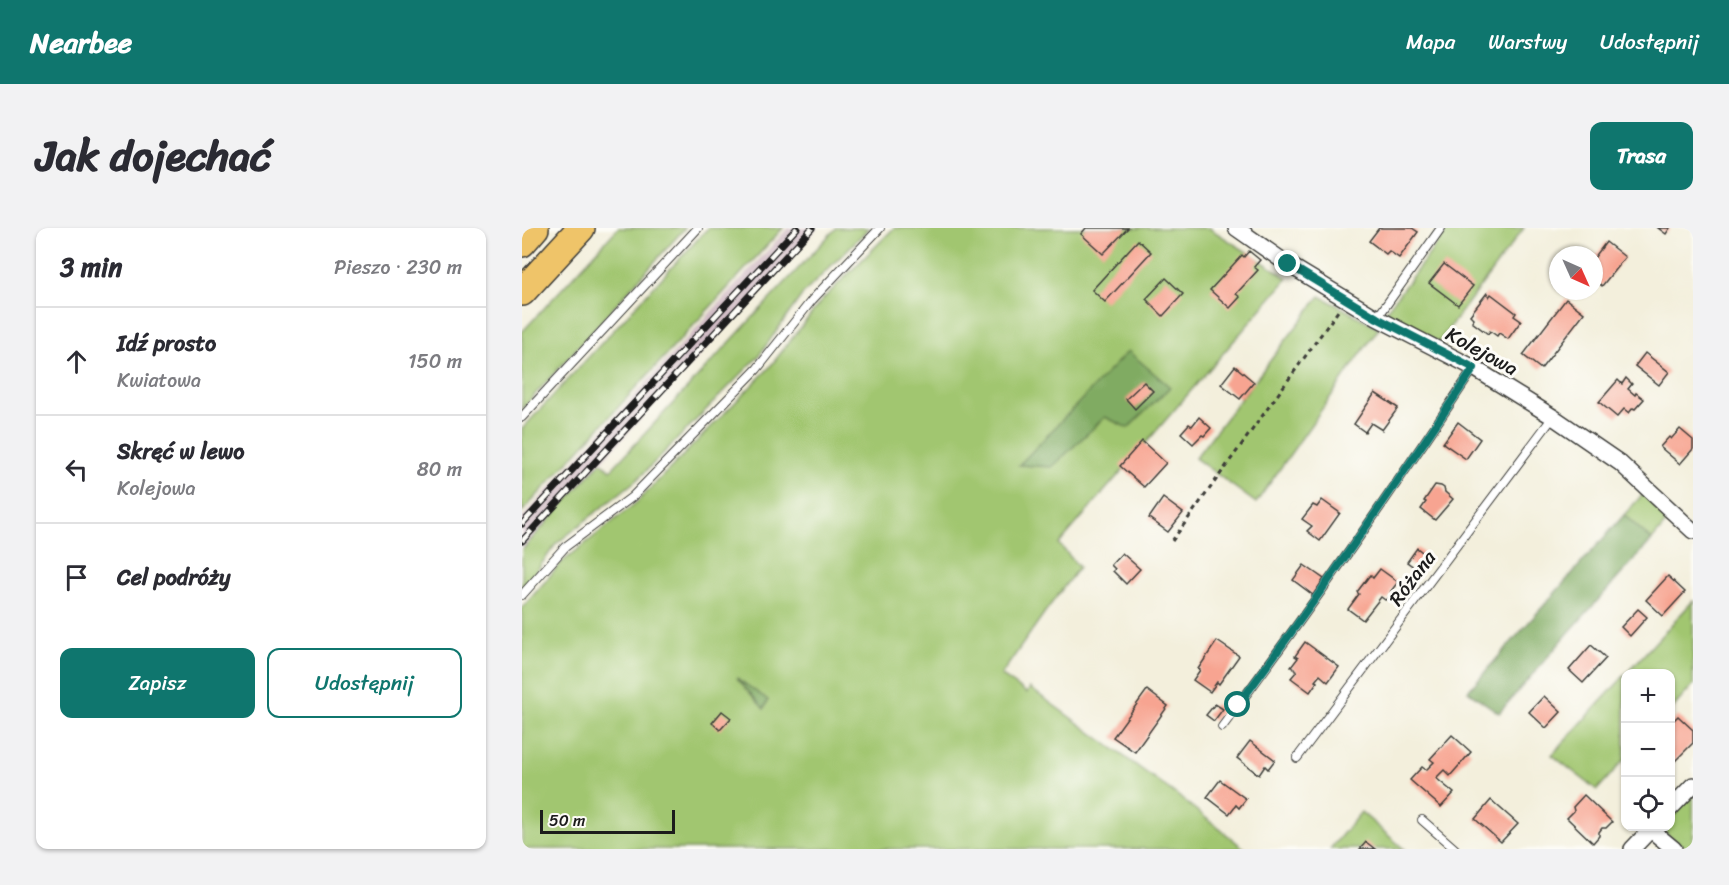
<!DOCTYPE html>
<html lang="pl">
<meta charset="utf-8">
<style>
:root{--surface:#fff;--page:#f2f2f3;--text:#2b2b33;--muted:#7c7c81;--line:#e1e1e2;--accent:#0f766e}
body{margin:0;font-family:Sriracha,sans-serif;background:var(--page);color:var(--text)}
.controls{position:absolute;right:18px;bottom:18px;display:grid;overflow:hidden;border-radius:12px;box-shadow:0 2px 4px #0004}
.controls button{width:54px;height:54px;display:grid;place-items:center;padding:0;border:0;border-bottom:2px solid var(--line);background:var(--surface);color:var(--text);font:30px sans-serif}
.compass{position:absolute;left:1027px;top:18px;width:54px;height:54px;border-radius:50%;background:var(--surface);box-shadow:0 2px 4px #0004;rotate:135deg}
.scale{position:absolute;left:18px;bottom:15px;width:135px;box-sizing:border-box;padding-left:6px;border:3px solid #1c1c1c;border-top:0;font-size:16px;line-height:21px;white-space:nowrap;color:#1c1c1c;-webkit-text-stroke:4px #fdfcf7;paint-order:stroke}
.stop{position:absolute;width:18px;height:18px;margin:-14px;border:4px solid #0f766e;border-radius:50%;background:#fff}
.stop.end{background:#0f766e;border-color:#fff;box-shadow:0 2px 6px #0008}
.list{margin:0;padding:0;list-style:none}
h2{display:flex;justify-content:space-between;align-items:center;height:78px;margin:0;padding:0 24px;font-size:26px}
h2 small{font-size:20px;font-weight:400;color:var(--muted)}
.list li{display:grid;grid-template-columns:39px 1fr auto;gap:18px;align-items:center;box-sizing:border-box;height:108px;padding:0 24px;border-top:2px solid var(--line)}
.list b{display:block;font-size:22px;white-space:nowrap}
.list p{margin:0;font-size:20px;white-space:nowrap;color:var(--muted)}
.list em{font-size:20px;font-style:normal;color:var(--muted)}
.actions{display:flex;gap:12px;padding:18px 24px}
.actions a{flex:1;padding:14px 0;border:2px solid var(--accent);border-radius:12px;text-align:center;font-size:21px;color:var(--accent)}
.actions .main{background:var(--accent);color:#fff}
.icon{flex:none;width:33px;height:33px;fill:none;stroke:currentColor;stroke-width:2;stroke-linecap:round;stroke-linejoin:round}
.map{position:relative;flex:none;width:1171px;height:621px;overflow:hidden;border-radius:12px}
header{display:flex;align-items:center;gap:36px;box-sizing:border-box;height:84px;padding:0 30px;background:var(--accent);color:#fff}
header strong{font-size:28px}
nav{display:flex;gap:33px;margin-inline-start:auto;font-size:21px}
.intro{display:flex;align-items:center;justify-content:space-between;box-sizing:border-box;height:144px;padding:0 36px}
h1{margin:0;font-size:42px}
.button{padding:15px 27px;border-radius:12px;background:var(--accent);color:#fff;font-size:21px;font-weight:700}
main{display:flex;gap:36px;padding:0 36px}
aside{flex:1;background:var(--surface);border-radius:12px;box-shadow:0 2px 4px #0004}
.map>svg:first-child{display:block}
.industrial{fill:#d2bdc6}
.green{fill:#a1c670;stroke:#5e7146;stroke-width:1.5}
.forest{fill:#80ab62;stroke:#4e643f;stroke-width:1.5}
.building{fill:#f7a491}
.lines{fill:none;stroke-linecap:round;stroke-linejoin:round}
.lane-casing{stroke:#3c3c39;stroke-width:10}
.street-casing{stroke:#3c3c39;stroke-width:18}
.highway-casing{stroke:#3c3c39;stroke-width:30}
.path{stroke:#3c3c39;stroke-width:3;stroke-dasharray:4.5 4.5;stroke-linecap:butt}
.lane{stroke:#fff;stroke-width:8}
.street{stroke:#fff;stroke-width:15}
.highway{stroke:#efc469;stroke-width:27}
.rail-casing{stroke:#1c1c1c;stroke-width:7}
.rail{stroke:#fdfcf7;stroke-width:4.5;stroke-dasharray:14;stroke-linecap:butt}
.route{stroke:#0f766e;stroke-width:8}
.labels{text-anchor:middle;stroke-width:6;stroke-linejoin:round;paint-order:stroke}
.street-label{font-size:20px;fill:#1c1c1c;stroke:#fdfcf7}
</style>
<header>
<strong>Nearbee</strong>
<nav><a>Mapa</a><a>Warstwy</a><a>Udostępnij</a></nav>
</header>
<div class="intro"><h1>Jak dojechać</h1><a class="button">Trasa</a></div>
<main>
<aside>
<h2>3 min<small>Pieszo · 230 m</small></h2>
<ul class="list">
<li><svg class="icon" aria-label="ahead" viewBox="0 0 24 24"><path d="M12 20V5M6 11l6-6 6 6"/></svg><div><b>Idź prosto</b><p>Kwiatowa</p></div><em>150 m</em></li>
<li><svg class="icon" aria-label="left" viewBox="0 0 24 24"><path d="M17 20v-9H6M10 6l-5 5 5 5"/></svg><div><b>Skręć w lewo</b><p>Kolejowa</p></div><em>80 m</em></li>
<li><svg class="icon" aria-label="arrive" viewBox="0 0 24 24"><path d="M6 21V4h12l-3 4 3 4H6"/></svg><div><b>Cel podróży</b></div></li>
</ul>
<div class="actions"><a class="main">Zapisz</a><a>Udostępnij</a></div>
</aside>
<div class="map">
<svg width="1171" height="621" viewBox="0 0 1171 621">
<rect width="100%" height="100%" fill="#fdfcf7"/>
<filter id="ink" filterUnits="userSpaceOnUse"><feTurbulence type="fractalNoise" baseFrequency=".0167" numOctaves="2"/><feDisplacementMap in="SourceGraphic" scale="12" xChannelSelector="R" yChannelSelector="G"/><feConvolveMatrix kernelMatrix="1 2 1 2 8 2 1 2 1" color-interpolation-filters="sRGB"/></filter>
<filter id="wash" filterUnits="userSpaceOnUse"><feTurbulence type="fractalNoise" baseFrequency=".008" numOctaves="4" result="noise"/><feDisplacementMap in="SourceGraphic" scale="24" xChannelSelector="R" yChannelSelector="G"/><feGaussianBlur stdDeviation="1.35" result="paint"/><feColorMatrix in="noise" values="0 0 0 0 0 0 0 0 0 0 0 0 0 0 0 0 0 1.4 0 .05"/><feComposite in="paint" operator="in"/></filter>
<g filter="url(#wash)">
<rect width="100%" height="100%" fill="#f3efdc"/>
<path class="industrial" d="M 266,0 L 296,0 L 79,234 L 69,250 L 0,324 L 0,290 Z"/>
<g class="green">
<path d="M 96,0 L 163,0 L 0,181 L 0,104 Z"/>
<path d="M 186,0 L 261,0 L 0,284 L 0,201 Z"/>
<path d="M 314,0 L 347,0 L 280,67 L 236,129 L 117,250 L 34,316 L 10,349 L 0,360 L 0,322 L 79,234 L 89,242 Z"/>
<path d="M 372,0 L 687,0 L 766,50 L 537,316 L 557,339 L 523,384 L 479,447 L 505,465 L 508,460 L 655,567 L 723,621 L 0,621 L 0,380 L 39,335 L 115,274 L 247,140 L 300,72 Z"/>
<path d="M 927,0 L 1002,0 L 916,115 L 863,84 Z"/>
<path d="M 798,68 L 857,100 L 734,275 L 673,230 Z"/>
<path d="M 1122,265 L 1148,290 L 1130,312 L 1102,287 Z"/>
<path d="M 1171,373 L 1171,457 L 1149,482 L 1148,446 L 1105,445 Z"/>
<path d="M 1103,447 L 1103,531 L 1075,562 L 1030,527 Z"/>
<path d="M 1171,565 L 1171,621 L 1165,621 L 1144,606 L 1144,599 L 1148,598 L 1149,589 Z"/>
<path d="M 839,584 L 882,621 L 808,621 Z"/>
</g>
<g class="forest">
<path d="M 606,123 L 648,159 L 606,200 L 583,189 L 530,239 L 497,237 Z"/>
<path d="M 1102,287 L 1130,312 L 1050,401 L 977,485 L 946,463 Z"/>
<path d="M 215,450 L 246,472 L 242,481 Z"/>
</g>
<g id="blocks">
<g class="building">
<path d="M 564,0 L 606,0 L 581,26 L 559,6 Z"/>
<path d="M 857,0 L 890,0 L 896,4 L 877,30 L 867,23 L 864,26 L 847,13 Z"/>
<path d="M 1136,0 L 1148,0 L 1144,6 Z"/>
<path d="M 616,12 L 629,24 L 583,74 L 570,62 Z"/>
<path d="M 1084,14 L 1103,29 L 1080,58 L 1072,51 L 1072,30 Z"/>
<path d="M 727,23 L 738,32 L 732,39 L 736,42 L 714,66 L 718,69 L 708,80 L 688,62 L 720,27 L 722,29 Z"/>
<path d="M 922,36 L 951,58 L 936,77 L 907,55 Z"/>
<path d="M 644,50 L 661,66 L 641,88 L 624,71 Z"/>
<path d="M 965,65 L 967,69 L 969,66 L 994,85 L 992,88 L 999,93 L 986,111 L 977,105 L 975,108 L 968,103 L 966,106 L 950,94 L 952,91 L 948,87 Z"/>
<path d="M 1044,71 L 1062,85 L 1019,141 L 1001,127 Z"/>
<path d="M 1123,125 L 1147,144 L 1137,157 L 1113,138 Z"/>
<path d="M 713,138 L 732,154 L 718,171 L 699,156 Z"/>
<path d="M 1104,150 L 1110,156 L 1106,161 L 1113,167 L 1114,165 L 1122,171 L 1113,181 L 1111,180 L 1107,185 L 1102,181 L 1095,189 L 1077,174 L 1096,152 L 1100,156 Z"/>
<path d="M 622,154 L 631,163 L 613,181 L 604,171 Z"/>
<path d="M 853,165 L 876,180 L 860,202 L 849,195 L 843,204 L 832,196 Z"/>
<path d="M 677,189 L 689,200 L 682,208 L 680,207 L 671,216 L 659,205 L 667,196 L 670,198 Z"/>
<path d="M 936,194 L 958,211 L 944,231 L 921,215 Z"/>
<path d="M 1158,201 L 1171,212 L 1171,221 L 1158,236 L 1138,219 L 1147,209 L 1149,211 Z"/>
<path d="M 620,213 L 644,235 L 622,259 L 598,238 Z"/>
<path d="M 913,257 L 919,258 L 922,260 L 923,264 L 931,271 L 913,292 L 899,281 L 904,274 L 902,273 Z"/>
<path d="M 641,270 L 661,285 L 646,304 L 627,290 Z"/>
<path d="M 800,272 L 818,285 L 798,313 L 785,303 L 790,298 L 780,291 L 791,277 L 795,279 Z"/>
<path d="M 895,320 L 909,331 L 899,344 L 885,334 Z"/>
<path d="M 600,325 L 618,341 L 604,356 L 591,343 L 593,341 L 589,337 Z"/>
<path d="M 782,337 L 802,351 L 791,367 L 771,352 Z"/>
<path d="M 858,341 L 876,354 L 869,363 L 869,367 L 866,371 L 863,372 L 859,369 L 841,392 L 826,381 L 837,366 L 835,364 L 848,347 L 851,350 Z"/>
<path d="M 1146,348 L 1163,364 L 1141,388 L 1124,372 Z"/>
<path d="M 1116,381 L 1125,389 L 1108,408 L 1099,399 Z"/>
<path d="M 695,413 L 717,428 L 697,456 L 695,454 L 688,464 L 671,452 L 678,442 L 676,441 Z"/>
<path d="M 783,414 L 817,439 L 806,454 L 798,447 L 793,453 L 795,454 L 788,464 L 769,450 L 775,443 L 769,439 L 776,430 L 773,428 Z"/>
<path d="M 1069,417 L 1084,430 L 1061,455 L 1047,442 Z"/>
<path d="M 625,462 L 646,478 L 613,524 L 591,509 Z"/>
<path d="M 1022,468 L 1039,484 L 1024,500 L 1007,484 Z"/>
<path d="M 693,476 L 701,481 L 692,493 L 684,487 Z"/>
<path d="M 200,483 L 209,490 L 198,502 L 190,495 Z"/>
<path d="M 1156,488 L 1171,502 L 1171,515 L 1148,538 L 1148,496 Z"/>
<path d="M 930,507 L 949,524 L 928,548 L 922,542 L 914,550 L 932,565 L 919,579 L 888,552 L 900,539 L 904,542 L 912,534 L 908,531 Z"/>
<path d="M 728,513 L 753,532 L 746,541 L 743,538 L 737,547 L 715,530 Z"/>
<path d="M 698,552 L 724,571 L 717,580 L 714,577 L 707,586 L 685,569 Z"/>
<path d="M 1062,567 L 1090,594 L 1084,600 L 1080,600 L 1077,604 L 1077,608 L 1071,615 L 1045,590 L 1052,583 L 1051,579 Z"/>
<path d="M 969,572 L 996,596 L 979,614 L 953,591 Z"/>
<path d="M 844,614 L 853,621 L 838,621 Z"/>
</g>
</g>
</g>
<g filter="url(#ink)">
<use href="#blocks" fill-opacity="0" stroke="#3c3c39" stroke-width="1.5"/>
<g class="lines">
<g class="lane-casing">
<g id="lane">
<path d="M 855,90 L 919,0"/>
<path d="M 0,189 L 176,0"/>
<path d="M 0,367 L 43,319 L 110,269 L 235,141 L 290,72 L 358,0"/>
<path d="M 700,499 C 788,382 871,262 952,140"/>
<path d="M 775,530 L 1031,189"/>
<path d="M 900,592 L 933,621"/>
</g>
</g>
<g class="street-casing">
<g id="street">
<path d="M 714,0 L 764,35 L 855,90 L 952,140 L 1031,189 L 1098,235 L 1171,303"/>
<path d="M 1148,581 L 1171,557"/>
<path d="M 1129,602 L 1152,621"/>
<path d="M 1110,621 L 1132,598"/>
</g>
</g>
<g class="highway-casing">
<g id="highway">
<path d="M 0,15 L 13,0"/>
<path d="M 0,64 L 59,0"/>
</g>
</g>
<path class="path" d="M 650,313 L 816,83"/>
<use href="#lane" class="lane"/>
<use href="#street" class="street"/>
<use href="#highway" class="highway"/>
<g class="rail-casing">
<g id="rail">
<path d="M 0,296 L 275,0"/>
<path d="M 0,313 L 290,0"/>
</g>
</g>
<use href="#rail" class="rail"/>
</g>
</g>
<g class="lines" filter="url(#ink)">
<path class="route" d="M 716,477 C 798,367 876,254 952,140 L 855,90 L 766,36"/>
</g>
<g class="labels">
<g class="street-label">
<text transform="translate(960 123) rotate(29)" y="7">Kolejowa</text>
<text transform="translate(890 350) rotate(-53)" y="7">Różana</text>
</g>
</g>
</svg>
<div class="controls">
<button>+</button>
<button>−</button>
<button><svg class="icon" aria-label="locate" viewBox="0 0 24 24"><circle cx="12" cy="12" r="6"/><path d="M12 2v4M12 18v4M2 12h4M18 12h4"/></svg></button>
</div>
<svg class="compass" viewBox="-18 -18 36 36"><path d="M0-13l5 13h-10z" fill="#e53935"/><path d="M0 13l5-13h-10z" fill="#7c7c81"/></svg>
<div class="scale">50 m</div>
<div class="stop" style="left:716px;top:477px"></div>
<div class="stop end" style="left:766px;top:36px"></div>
</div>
</main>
